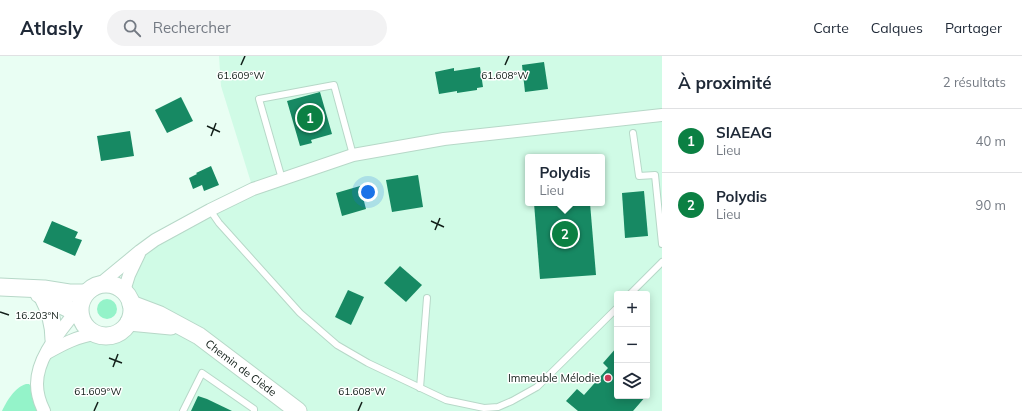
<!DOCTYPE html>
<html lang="fr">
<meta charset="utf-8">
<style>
:root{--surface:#fff;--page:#f2f2f3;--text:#1f2937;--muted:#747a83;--line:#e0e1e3;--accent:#0b8043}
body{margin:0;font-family:Mulish,sans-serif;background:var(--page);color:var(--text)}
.controls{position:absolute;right:12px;bottom:12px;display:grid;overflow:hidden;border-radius:4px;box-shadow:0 2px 10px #0003}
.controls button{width:36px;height:36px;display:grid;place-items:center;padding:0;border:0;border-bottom:1px solid var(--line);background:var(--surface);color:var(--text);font:20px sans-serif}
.you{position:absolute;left:368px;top:136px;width:14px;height:14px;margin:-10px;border:3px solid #fff;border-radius:50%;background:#1a73e8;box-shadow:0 0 0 6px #1a73e833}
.badge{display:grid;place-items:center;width:26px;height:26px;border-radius:50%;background:var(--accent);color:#fff;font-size:13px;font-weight:700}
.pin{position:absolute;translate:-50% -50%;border:2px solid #fff;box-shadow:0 1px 4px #0006}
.popup{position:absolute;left:525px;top:98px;width:80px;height:52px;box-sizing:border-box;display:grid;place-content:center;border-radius:4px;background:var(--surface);filter:drop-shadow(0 1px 3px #0005);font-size:13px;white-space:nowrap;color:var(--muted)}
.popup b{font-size:15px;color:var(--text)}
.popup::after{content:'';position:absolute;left:50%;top:100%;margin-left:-8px;border:8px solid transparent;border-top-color:var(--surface)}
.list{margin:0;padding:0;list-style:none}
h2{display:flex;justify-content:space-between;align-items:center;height:52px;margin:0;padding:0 16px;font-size:17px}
h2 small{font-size:13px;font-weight:400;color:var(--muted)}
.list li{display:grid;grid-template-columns:26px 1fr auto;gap:12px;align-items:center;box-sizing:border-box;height:64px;padding:0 16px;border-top:1px solid var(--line)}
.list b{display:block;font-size:15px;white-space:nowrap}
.list p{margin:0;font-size:13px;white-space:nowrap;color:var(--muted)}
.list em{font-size:13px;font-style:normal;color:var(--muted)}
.icon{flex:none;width:22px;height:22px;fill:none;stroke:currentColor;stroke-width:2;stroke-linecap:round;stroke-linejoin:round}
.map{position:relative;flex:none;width:662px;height:355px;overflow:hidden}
header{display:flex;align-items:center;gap:24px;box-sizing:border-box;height:56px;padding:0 20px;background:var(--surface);border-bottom:1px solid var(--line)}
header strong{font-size:19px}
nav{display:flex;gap:22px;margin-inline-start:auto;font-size:14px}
.search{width:280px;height:36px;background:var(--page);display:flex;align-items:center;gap:10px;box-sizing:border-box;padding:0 14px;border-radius:22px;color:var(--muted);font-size:15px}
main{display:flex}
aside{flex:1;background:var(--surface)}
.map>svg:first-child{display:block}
.built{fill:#d0fbe6;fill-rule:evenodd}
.green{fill:#94f3c9}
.building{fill:#178963}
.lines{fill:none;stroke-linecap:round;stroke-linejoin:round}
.service-casing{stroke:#b7d8c8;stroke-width:8}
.minor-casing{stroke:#b7d8c8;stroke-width:14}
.secondary-casing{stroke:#b7d8c8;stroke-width:19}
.service{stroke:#fff;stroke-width:6}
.minor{stroke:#fff;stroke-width:12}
.secondary{stroke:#fff;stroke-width:17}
.ticks{fill:none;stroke:#121f19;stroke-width:1.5}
.poi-dot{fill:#cc3c57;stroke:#fff;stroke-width:1.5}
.labels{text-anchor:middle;stroke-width:3;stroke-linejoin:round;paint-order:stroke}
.street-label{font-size:11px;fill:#121f19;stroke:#fff}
.poi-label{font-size:11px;fill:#121f19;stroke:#fff;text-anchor:end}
.ticks-label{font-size:10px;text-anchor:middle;fill:#121f19;stroke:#fff;stroke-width:3;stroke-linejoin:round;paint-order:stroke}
</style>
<header>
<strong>Atlasly</strong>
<div class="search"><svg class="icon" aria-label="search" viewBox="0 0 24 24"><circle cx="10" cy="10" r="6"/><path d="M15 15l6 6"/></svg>Rechercher</div>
<nav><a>Carte</a><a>Calques</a><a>Partager</a></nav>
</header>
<main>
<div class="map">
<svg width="662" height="355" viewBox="0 0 662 355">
<rect width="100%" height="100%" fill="#e9fef3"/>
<path class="built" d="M 219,0 L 662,0 L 662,355 L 44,355 L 37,329 L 47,297 L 96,278 L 107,280 L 117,277 L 126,271 L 131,262 L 131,248 L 129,243 L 124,235 L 140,195 L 253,133 L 221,30 ZM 528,101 L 602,101 L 602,147 L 528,147 ZM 617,238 L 647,238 L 647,340 L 617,340 Z"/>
<g class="green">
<circle cx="107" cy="253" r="10"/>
<path d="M 26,328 L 29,328 L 31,330 L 37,355 L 2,355 C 6,346 15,331 26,328 Z"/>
</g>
<g class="building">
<path d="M 544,6 L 548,33 L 525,36 L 522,9 Z"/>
<path d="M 480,11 L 483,31 L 477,32 L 477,34 L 457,37 L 457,35 L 439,38 L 435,16 L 454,12 L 454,15 Z"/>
<path d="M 320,36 L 332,78 L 311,84 L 312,87 L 300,90 L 287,45 Z"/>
<path d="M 181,41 L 193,65 L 167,77 L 155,54 Z"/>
<path d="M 130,75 L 134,100 L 101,105 L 97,80 Z"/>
<path d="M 211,110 L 219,129 L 204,135 L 202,129 L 193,133 L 189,122 L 197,118 L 196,117 Z"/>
<path d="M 418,119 L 423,151 L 392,156 L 386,124 Z"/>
<path d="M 360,130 L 366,153 L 342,160 L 336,137 Z"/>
<path d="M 644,135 L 648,180 L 625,182 L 622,137 Z"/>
<path d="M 534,147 L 590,147 L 596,219 L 540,223 Z"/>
<path d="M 52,165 L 78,176 L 75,182 L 82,184 L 75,200 L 43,186 Z"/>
<path d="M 400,210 L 422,229 L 406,246 L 384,227 Z"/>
<path d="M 348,234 L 364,241 L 351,269 L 335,261 Z"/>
<path d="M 617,291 L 617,340 L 646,340 L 633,355 L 578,355 L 566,345 L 577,333 L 584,339 L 608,312 L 603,307 Z"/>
<path d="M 198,340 L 207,343 L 232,355 L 191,355 Z"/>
</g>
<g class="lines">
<g class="service-casing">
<g id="service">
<path d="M 633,77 L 639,120 L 655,119 L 662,188"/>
<path d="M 282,123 L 259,43 L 334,29 L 353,99"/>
<path d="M 210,154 L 219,167 L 300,257 L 337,289 L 368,307 L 446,344 L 484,352 L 498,351 L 512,345 L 537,331 L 617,252"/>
<path d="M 630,238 L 662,206"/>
<path d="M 420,332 L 427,242"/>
<path d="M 183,355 L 202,317 L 254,353 L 254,355"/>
</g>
</g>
<g class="minor-casing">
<g id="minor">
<path d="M 100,228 L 140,195 L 155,184 L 210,154 L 253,133 L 353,99 L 444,83 L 662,59"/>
<path d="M 124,235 L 129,219 L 139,198"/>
<path d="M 47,297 C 63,288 78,280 96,278"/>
<path d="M 44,355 C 40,347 37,337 37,328 C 37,299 63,273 79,251"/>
</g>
</g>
<g class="secondary-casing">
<g id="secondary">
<circle cx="106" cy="254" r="26"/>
<path d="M 0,231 L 44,233 L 69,237 L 85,237"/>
<path d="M 39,238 L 79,258"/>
<path d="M 42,239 C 50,254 54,267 54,284"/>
<path id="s1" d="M 131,248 L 160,259 L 199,280 L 298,355"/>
<path d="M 129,266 L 171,270"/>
</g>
</g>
<use href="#service" class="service"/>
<use href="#minor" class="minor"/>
<use href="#secondary" class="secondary"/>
</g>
<path class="ticks" d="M 241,9 L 245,0M 505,9 L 509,0M 207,70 L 220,76M 211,80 L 216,67M 431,165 L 444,171M 435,174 L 440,162M 0,256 L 9,259M 109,302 L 122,307M 113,311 L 118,298M 94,355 L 98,346M 358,355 L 362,346"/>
<circle class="poi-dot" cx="608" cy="322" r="4"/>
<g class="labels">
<g class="street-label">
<text dy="4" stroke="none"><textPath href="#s1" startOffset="128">Chemin de Clède</textPath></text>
</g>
<g class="poi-label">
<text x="600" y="326">Immeuble Mélodie</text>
</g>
</g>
<g class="ticks-label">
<text x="241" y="23">61.609°W</text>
<text x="505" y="23">61.608°W</text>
<text x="37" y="263">16.203°N</text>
<text x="98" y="339">61.609°W</text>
<text x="362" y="339">61.608°W</text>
</g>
</svg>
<div class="controls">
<button>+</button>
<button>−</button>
<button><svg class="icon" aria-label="layers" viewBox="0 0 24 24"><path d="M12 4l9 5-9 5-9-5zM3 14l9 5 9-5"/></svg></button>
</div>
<div class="you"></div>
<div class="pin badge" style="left:310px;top:62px">1</div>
<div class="pin badge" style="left:565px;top:178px">2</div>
<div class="popup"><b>Polydis</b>Lieu</div>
</div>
<aside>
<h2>À proximité<small>2 résultats</small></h2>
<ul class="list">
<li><span class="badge">1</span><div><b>SIAEAG</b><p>Lieu</p></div><em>40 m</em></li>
<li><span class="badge">2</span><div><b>Polydis</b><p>Lieu</p></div><em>90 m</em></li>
</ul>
</aside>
</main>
